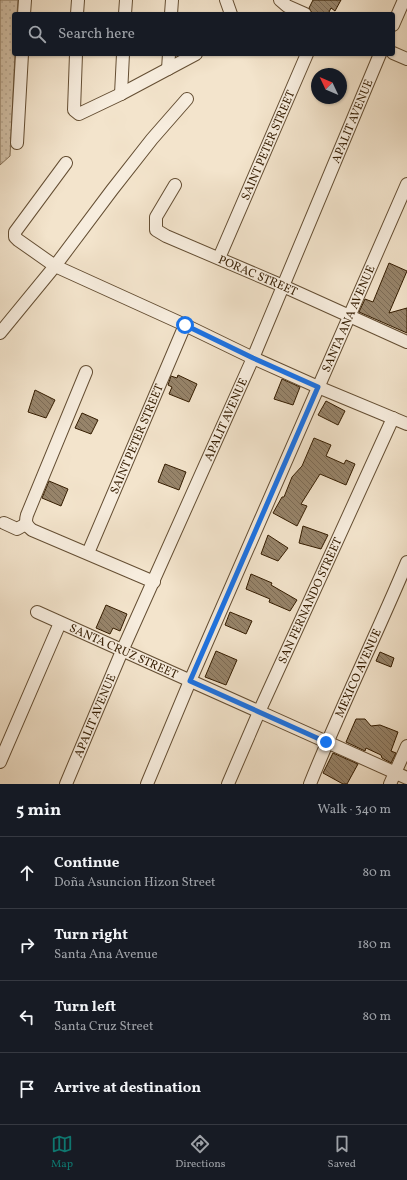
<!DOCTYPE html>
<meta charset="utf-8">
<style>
:root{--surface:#171b24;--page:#242831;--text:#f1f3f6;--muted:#9ea1a6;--line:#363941;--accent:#0f766e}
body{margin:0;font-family:Vollkorn,serif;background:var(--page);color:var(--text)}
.compass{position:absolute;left:311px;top:68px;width:36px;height:36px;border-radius:50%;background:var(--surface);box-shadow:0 1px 3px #0004;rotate:314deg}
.stop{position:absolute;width:12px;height:12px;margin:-9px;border:3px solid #1a73e8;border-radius:50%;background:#fff}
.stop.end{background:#1a73e8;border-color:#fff;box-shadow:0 1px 4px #0008}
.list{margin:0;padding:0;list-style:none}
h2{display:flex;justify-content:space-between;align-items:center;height:52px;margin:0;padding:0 16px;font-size:17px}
h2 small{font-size:13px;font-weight:400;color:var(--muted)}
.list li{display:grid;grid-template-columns:26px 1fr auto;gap:12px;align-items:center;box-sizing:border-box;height:72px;padding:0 16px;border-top:1px solid var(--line)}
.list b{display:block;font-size:15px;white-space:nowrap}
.list p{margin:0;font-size:13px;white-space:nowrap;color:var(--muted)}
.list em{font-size:13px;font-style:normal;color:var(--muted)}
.icon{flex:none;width:22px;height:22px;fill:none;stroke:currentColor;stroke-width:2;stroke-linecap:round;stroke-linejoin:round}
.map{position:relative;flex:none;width:407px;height:784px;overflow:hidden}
.search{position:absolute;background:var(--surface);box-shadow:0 1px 3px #0004;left:12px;right:12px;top:12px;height:44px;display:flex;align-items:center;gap:10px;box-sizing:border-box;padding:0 14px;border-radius:4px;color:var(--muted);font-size:15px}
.sheet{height:340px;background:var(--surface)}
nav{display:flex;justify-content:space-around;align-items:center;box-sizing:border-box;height:56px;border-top:1px solid var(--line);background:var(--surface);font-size:11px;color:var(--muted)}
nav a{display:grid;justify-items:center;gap:2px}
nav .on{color:var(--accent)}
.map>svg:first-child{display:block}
.grass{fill:url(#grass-dots);stroke:#846f54}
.building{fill:url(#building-back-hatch);stroke:#341c00}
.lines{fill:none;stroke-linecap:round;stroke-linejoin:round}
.street-casing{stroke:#644e33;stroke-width:14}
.street{stroke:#f7edde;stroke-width:12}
.route{stroke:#1a73e8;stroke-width:5}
.labels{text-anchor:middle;stroke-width:4;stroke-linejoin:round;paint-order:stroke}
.street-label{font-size:12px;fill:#341c00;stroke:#f7edde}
</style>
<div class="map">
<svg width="407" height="784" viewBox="0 0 407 784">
<defs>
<pattern id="grass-dots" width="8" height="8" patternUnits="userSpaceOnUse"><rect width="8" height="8" fill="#d3c2a9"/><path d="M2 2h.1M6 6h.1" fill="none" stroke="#b6a690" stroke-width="1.8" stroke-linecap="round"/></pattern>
<pattern id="building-back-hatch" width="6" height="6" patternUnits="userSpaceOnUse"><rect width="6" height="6" fill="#97846a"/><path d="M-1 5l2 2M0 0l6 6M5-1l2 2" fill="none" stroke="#7c6b55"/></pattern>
</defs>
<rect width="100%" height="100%" fill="#f3e4cc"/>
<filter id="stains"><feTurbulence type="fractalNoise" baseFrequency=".005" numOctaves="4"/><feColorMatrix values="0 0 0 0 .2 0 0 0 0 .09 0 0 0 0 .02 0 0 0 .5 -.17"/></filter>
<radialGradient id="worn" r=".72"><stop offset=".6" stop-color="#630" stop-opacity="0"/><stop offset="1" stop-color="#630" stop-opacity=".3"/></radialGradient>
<path class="grass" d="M 0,0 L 18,0 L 17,14 L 14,14 L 14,54 L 15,54 L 10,156 L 0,165 Z"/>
<g class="building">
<path d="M 313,0 L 341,0 L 335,11 L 331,8 L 328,14 L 315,14 L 312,13 L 309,8 Z"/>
<path d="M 389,263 L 407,271 L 389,313 L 407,308 L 407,333 L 359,312 L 365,299 L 373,302 Z"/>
<path d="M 178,375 L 197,384 L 189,402 L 169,394 L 172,387 L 168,385 L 171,376 L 177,378 Z"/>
<path d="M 282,379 L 300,387 L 293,405 L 274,399 Z"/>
<path d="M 35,390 L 55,400 L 46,418 L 28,412 Z"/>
<path d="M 326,401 L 345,411 L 338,425 L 318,415 Z"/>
<path d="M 82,413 L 98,420 L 91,434 L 75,428 Z"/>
<path d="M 314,438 L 331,445 L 326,456 L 344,464 L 346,460 L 355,464 L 346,485 L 320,474 L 301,504 L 307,506 L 297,526 L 273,513 L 282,497 L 284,497 L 292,477 L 302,466 Z"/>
<path d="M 165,464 L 186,472 L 179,490 L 158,482 Z"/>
<path d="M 49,481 L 68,489 L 61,506 L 42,498 Z"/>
<path d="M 303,526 L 328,535 L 321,549 L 299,543 Z"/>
<path d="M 268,535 L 288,548 L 278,561 L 261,554 Z"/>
<path d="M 251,574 L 272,583 L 271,585 L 297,600 L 290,611 L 269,602 L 270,599 L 246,589 Z"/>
<path d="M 106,605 L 127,614 L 120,631 L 113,628 L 110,634 L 96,628 Z"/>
<path d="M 230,612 L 252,621 L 246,634 L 225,625 Z"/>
<path d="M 216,651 L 237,660 L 226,685 L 205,677 Z"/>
<path d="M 380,652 L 394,658 L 391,667 L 376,661 Z"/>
<path d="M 356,719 L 365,719 L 371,726 L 380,725 L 398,732 L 391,751 L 396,753 L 391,763 L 382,758 L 381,755 L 366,748 L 365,751 L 346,742 Z"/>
<path d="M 333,753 L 358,764 L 347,784 L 343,784 L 323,773 Z"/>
</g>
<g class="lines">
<g class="street-casing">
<g id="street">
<path d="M 226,0 L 231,14"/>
<path d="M 280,0 L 287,6 L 305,14"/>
<path d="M 24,14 L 25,0"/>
<path d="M 77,14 L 78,0"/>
<path d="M 125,14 L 126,0"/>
<path d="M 171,14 L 172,0"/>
<path d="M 393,25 L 404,0"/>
<path d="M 393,53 L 407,59"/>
<path d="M 76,54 L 74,110 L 79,114 L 121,94 L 196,54"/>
<path d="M 168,69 L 169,54"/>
<path d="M 121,94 L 123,54"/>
<path d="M 17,143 L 22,54"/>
<path d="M 66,163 L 15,232 L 15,237 L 18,240 L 55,266 L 185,325 L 253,358 L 318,387 L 407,424"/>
<path id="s1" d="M 175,185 L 156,217 L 156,230 L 166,236 L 283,286 L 407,342"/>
<path id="s2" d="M 219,258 L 307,54"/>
<path d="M 0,333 L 55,266 L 112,190 L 152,139 L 187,99"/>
<path d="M 86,372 L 27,515 C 25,522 26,525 32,530 L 154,582"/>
<path d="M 4,523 L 17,529 L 26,524"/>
<path id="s3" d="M 88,553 L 185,325"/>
<path id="s4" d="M 37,612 L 407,778"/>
<path d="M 0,762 L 60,623"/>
<path id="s5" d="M 66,784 L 122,651 L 253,358 L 380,54"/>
<path id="s6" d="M 147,784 L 190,681 L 407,184"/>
<path id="s7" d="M 228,784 L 259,712 L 393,418"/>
<path id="s8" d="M 310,784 C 340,709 376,636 407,562"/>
<path d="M 390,784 L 407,746"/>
</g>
</g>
<use href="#street" class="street"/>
</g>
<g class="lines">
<path class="route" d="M 185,325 L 253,358 L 318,387 L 190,681 L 326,742"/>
</g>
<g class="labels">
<g class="street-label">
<text dy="4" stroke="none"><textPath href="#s5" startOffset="722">APALIT AVENUE</textPath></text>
<text dy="4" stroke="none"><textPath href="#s2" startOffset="123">SAINT PETER STREET</textPath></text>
<text dy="4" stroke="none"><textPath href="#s1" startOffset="162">PORAC STREET</textPath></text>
<text dy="4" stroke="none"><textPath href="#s6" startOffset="507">SANTA ANA AVENUE</textPath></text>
<text dy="4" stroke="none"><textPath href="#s5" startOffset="398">APALIT AVENUE</textPath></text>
<text dy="4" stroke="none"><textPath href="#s3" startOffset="124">SAINT PETER STREET</textPath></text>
<text dy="4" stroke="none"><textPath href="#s7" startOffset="201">SAN FERNANDO STREET</textPath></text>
<text dy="4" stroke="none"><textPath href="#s4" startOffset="95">SANTA CRUZ STREET</textPath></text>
<text dy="4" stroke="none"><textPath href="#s8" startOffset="121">MEXICO AVENUE</textPath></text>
<text dy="4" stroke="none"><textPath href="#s5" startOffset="74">APALIT AVENUE</textPath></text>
</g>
</g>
<rect width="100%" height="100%" filter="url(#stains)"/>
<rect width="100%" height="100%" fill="url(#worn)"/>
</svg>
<svg class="compass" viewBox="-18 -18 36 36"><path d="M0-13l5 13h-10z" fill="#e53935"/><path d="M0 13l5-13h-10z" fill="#9ea1a6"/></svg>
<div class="stop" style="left:185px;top:325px"></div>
<div class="stop end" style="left:326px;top:742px"></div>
<div class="search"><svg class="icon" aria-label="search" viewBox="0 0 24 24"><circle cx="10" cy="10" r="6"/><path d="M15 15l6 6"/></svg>Search here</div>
</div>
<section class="sheet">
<h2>5 min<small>Walk · 340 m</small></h2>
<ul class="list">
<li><svg class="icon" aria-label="ahead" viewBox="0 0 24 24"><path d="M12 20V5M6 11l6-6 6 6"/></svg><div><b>Continue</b><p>Doña Asuncion Hizon Street</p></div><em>80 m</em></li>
<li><svg class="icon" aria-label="right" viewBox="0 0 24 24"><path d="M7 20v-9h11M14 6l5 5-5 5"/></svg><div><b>Turn right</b><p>Santa Ana Avenue</p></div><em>180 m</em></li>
<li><svg class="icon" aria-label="left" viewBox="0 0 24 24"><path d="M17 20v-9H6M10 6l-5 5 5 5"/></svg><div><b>Turn left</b><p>Santa Cruz Street</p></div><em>80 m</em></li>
<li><svg class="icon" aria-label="arrive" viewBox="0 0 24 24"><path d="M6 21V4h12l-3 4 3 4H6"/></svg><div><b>Arrive at destination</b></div></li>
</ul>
</section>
<nav>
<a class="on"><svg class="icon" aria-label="map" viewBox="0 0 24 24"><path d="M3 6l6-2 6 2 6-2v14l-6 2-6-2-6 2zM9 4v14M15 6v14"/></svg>Map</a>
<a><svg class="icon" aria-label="directions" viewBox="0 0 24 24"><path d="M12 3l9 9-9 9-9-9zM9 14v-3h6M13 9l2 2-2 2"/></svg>Directions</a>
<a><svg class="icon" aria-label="saved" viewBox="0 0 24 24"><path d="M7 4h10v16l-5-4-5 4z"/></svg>Saved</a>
</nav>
